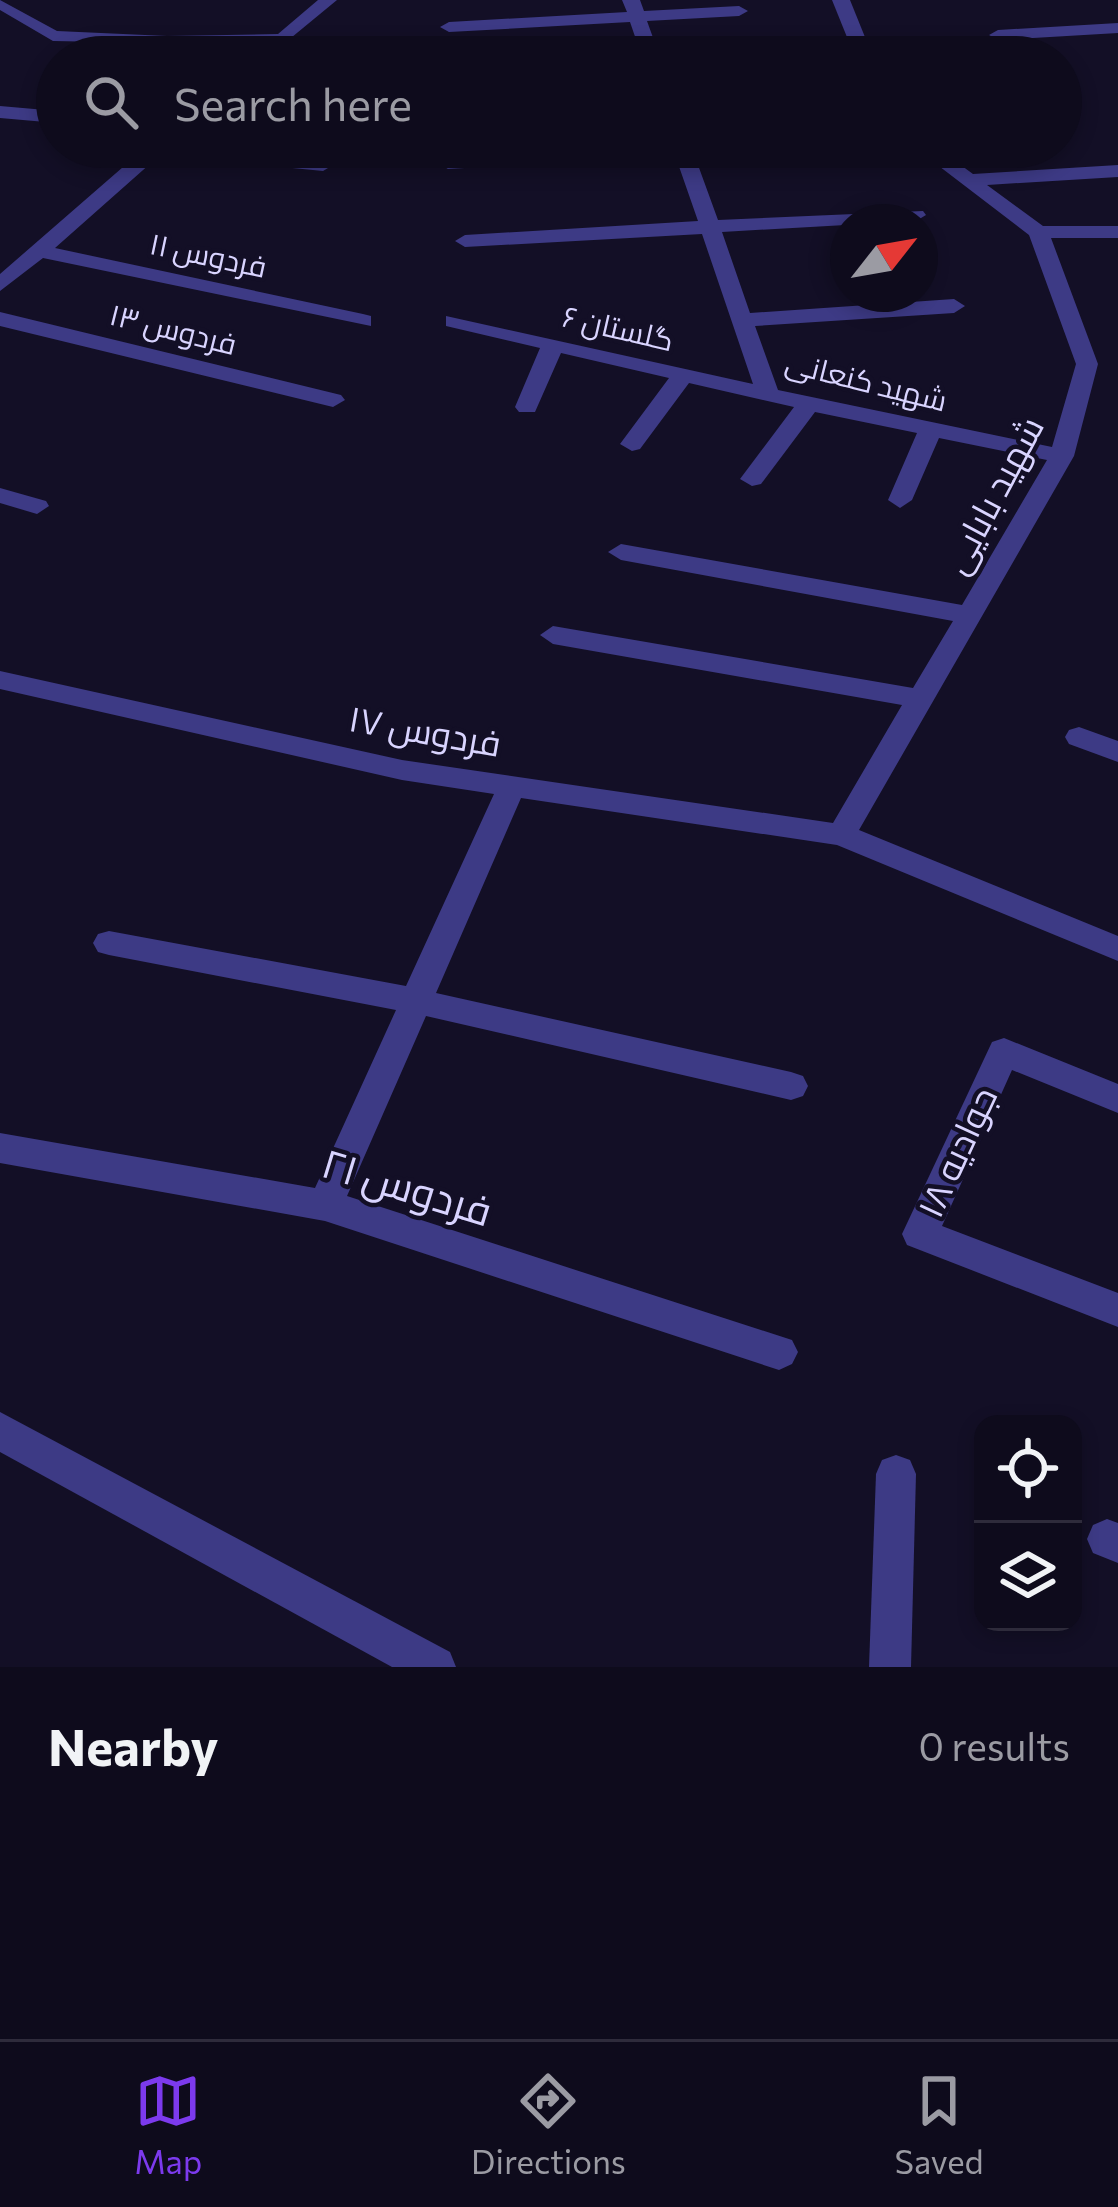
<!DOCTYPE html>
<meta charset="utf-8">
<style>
:root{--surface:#0e0b1c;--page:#171425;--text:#f1f3f6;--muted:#9b9ba3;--line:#2e2b3b;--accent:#7c3aed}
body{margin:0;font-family:Commissioner,Cairo,sans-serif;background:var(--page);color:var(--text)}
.controls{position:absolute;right:36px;bottom:36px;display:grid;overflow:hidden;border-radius:24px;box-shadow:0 6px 18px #0003}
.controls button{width:108px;height:108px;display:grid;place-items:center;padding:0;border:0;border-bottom:3px solid var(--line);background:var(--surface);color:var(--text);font:60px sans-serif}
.compass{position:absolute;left:830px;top:204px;width:108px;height:108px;border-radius:50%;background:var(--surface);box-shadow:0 6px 18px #0003;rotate:59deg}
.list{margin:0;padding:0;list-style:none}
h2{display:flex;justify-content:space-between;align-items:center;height:156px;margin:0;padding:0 48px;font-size:51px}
h2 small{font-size:39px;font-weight:400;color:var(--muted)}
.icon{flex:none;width:66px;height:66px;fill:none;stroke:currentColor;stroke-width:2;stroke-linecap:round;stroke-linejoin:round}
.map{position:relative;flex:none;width:1118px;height:1667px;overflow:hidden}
.search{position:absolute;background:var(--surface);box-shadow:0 6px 18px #0003;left:36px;right:36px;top:36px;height:132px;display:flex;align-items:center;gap:30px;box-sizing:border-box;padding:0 42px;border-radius:66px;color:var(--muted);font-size:45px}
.sheet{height:372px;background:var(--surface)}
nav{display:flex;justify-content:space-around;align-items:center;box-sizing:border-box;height:168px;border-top:3px solid var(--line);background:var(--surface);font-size:33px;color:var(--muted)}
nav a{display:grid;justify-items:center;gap:6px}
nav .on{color:var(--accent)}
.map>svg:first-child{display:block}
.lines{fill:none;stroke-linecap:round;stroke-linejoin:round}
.minor{fill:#3d3a85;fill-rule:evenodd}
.labels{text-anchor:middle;stroke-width:9;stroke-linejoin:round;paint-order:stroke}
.far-street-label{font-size:30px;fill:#d9d4ff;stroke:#130f26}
.street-label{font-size:36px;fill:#d9d4ff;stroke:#130f26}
.near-street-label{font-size:42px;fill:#d9d4ff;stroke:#130f26}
</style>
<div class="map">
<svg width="1118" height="1667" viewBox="0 0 1118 1667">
<rect width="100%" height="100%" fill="#130f26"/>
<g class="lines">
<g class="minor">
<path d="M 0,0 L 57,31 L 167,36 L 278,34 L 318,0 L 337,0 L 269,56 L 260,51 L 266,45 L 53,41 L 0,10 Z"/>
<path d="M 622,0 L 640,0 L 644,11 L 739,6 L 748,11 L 739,16 L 647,21 L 660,57 L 642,57 L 630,22 L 449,32 L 440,27 L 449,22 L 627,12 Z"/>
<path d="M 832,0 L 850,0 L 873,57 L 855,57 Z"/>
<path d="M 1118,23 L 1118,33 L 998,40 L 989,35 L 998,30 Z"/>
<path d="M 0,106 L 57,111 L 57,123 L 0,118 Z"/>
<path d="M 146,147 L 323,159 L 333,165 L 323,171 L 160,155 L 55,248 L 363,314 L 371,316 L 371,326 L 43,258 L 0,291 L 0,274 Z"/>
<path d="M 616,147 L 723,147 L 694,154 L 718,220 L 923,211 L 926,215 L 916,221 L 722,232 L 750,313 L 954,299 L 965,306 L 954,313 L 755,326 L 778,390 L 1052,447 L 1076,364 L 1029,235 L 914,147 L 936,147 L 973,174 L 1118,165 L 1118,177 L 987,185 L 1043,226 L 1118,226 L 1118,238 L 1051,238 L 1098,364 L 1074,456 L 859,830 L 1118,936 L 1118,961 L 837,845 L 521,798 L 436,993 L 791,1072 L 803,1076 L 808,1086 L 803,1096 L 791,1100 L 426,1016 L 347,1196 L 792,1340 L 798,1352 L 792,1364 L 779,1370 L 325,1221 L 0,1163 L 0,1133 L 315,1188 L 396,1010 L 109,955 L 98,952 L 93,943 L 98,934 L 109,931 L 406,986 L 494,794 L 402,780 L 0,689 L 0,671 L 402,760 L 833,823 L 902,705 L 553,644 L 540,635 L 553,626 L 913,688 L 953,621 L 621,560 L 608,552 L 621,544 L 962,605 L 1047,460 L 939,438 L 912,500 L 900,508 L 888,500 L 917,433 L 815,412 L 761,484 L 752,486 L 740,479 L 794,407 L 689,383 L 640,449 L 632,451 L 620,444 L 669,378 L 561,353 L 535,412 L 519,412 L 515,407 L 540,348 L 446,326 L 446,316 L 753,384 L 702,234 L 465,247 L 455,241 L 465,235 L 698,221 L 675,155 L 448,169 L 438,163 L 448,157 Z"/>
<path d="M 0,312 L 341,395 L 345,400 L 333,407 L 0,326 Z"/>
<path d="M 0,488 L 46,501 L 49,506 L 37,514 L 0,503 Z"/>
<path d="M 1079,727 L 1118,741 L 1118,762 L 1069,744 L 1065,737 L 1069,730 Z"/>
<path d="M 1004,1038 L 1118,1084 L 1118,1113 L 1012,1070 L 942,1226 L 1118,1293 L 1118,1327 L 907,1245 L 902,1234 L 992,1042 Z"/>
<path d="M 0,1412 L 450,1652 L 456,1667 L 392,1667 L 0,1452 Z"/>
<path d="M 896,1455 L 910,1460 L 916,1474 L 911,1667 L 869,1667 L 876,1474 L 882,1460 Z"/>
<path d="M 1107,1519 L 1118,1523 L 1118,1563 L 1093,1553 L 1087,1539 L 1093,1525 Z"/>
</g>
</g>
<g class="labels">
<g class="far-street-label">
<text transform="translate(208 256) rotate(12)" y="10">فردوس ۱۱</text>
<text transform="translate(618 329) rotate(13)" y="10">گلستان ۶</text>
<text transform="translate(173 330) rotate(14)" y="10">فردوس ۱۳</text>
<text transform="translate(866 382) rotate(14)" y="10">شهید کنعانی</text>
</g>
<g class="street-label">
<text transform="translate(993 495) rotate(-62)" y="13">شهید بابایی</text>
<text transform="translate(425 731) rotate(10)" y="13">فردوس ۱۷</text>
<text transform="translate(957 1152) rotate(-65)" y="13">جوادیه ۱۸</text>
</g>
<g class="near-street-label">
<text transform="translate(407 1187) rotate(17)" y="15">فردوس ۲۱</text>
</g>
</g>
</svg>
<div class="controls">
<button><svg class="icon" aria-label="locate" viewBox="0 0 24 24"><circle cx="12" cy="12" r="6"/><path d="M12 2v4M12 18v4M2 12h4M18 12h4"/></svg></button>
<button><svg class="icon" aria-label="layers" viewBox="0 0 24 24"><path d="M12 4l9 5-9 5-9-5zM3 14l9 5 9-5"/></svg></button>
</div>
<svg class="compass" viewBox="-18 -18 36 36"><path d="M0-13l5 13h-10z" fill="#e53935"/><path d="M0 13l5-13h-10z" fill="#9b9ba3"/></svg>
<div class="search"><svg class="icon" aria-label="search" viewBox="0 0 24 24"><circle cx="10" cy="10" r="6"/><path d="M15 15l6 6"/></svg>Search here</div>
</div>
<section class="sheet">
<h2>Nearby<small>0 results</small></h2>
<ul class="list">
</ul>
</section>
<nav>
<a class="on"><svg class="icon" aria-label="map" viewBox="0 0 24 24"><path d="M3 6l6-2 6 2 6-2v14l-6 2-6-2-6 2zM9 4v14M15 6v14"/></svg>Map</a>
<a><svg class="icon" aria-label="directions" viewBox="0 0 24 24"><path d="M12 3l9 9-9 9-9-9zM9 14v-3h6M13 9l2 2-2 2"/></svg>Directions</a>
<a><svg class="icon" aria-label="saved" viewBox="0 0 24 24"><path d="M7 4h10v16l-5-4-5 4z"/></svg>Saved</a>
</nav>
